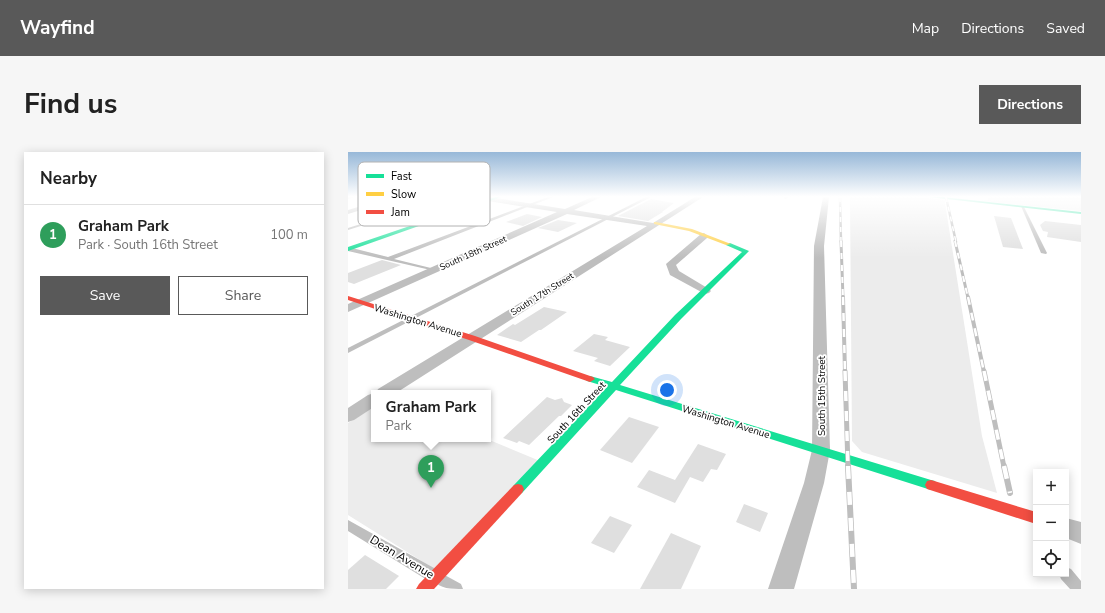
<!DOCTYPE html>
<meta charset="utf-8">
<style>
:root{--surface:#fff;--page:#f6f6f6;--text:#222;--muted:#767676;--line:#e0e0e0;--accent:#595959}
body{margin:0;font-family:"Nunito Sans",sans-serif;background:var(--page);color:var(--text)}
.controls{position:absolute;right:12px;bottom:12px;display:grid;overflow:hidden;border-radius:0px;box-shadow:0 2px 10px #0003}
.controls button{width:36px;height:36px;display:grid;place-items:center;padding:0;border:0;border-bottom:1px solid var(--line);background:var(--surface);color:var(--text);font:20px sans-serif}
.you{position:absolute;left:319px;top:238px;width:14px;height:14px;margin:-10px;border:3px solid #fff;border-radius:50%;background:#1a73e8;box-shadow:0 0 0 6px #1a73e833}
.badge{display:grid;place-items:center;width:26px;height:26px;border-radius:50%;background:var(--accent);color:#fff;font-size:13px;font-weight:700}
.pin{position:absolute;translate:-50% -33px;filter:drop-shadow(0 1px 2px #0008)}
.pin::after{content:'';position:absolute;top:21px;width:14px;height:12px;background:inherit;clip-path:polygon(0 0,100% 0,50% 100%)}
.popup{position:absolute;left:23px;top:238px;width:120px;height:52px;box-sizing:border-box;display:grid;place-content:center;border-radius:0px;background:var(--surface);filter:drop-shadow(0 1px 3px #0005);font-size:13px;white-space:nowrap;color:var(--muted)}
.popup b{font-size:15px;color:var(--text)}
.popup::after{content:'';position:absolute;left:50%;top:100%;margin-left:-8px;border:8px solid transparent;border-top-color:var(--surface)}
.list{margin:0;padding:0;list-style:none}
h2{display:flex;justify-content:space-between;align-items:center;height:52px;margin:0;padding:0 16px;font-size:17px}
h2 small{font-size:13px;font-weight:400;color:var(--muted)}
.list li{display:grid;grid-template-columns:26px 1fr auto;gap:12px;align-items:center;box-sizing:border-box;height:60px;padding:0 16px;border-top:1px solid var(--line)}
.list b{display:block;font-size:15px;white-space:nowrap}
.list p{margin:0;font-size:13px;white-space:nowrap;color:var(--muted)}
.list em{font-size:13px;font-style:normal;color:var(--muted)}
.actions{display:flex;gap:8px;padding:12px 16px}
.actions a{flex:1;padding:9px 0;border:1px solid var(--accent);border-radius:0px;text-align:center;font-size:14px;color:var(--accent)}
.actions .main{background:var(--accent);color:#fff}
.icon{flex:none;width:22px;height:22px;fill:none;stroke:currentColor;stroke-width:2;stroke-linecap:round;stroke-linejoin:round}
.map{position:relative;flex:none;width:733px;height:437px;overflow:hidden;border-radius:0px}
header{display:flex;align-items:center;gap:24px;box-sizing:border-box;height:56px;padding:0 20px;background:var(--accent);color:#fff}
header strong{font-size:19px}
nav{display:flex;gap:22px;margin-inline-start:auto;font-size:14px}
.intro{display:flex;align-items:center;justify-content:space-between;box-sizing:border-box;height:96px;padding:0 24px}
h1{margin:0;font-size:28px}
.button{padding:10px 18px;border-radius:0px;background:var(--accent);color:#fff;font-size:14px;font-weight:700}
main{display:flex;gap:24px;padding:0 24px}
aside{flex:1;background:var(--surface);border-radius:0px;box-shadow:0 2px 10px #0003}
.map>svg:first-child{display:block}
.green{fill:#ececec}
.building{fill:#dfdfdf}
.lines{fill:none;stroke-linecap:round;stroke-linejoin:round}
.lane{fill:#bebebe;fill-rule:evenodd}
.street{fill:#bebebe;fill-rule:evenodd}
.fast{fill:#16e098;fill-rule:evenodd}
.slow{fill:#ffcf43;fill-rule:evenodd}
.jam{fill:#f24e42;fill-rule:evenodd}
.rail-far4-casing{stroke:#bebebe;stroke-width:2.5}
.rail-far3-casing{stroke:#bebebe;stroke-width:3}
.rail-far2-casing{stroke:#bebebe;stroke-width:4}
.rail-far1-casing{stroke:#bebebe;stroke-width:5}
.rail-casing{stroke:#bebebe;stroke-width:6}
.rail-far4{stroke:#fff;stroke-width:1.5;stroke-dasharray:5;stroke-linecap:butt}
.rail-far3{stroke:#fff;stroke-width:2;stroke-dasharray:6;stroke-linecap:butt}
.rail-far2{stroke:#fff;stroke-width:2.5;stroke-dasharray:8;stroke-linecap:butt}
.rail-far1{stroke:#fff;stroke-width:3.5;stroke-dasharray:10;stroke-linecap:butt}
.rail{stroke:#fff;stroke-width:4.5;stroke-dasharray:13;stroke-linecap:butt}
.labels{text-anchor:middle;stroke-width:3.5;stroke-linejoin:round;paint-order:stroke}
.far-street-label{font-size:9px;fill:#000;stroke:#fff}
.street-label{font-size:10px;fill:#000;stroke:#fff}
.near-street-label{font-size:12px;fill:#000;stroke:#fff}
.key{fill:#fff;stroke:#b2b2b2;stroke-width:1}
.key-label{font-size:11px;fill:#000}
</style>
<header>
<strong>Wayfind</strong>
<nav><a>Map</a><a>Directions</a><a>Saved</a></nav>
</header>
<div class="intro"><h1>Find us</h1><a class="button">Directions</a></div>
<main>
<aside>
<h2>Nearby<small></small></h2>
<ul class="list">
<li><span class="badge" style="background:#2e9e5b">1</span><div><b>Graham Park</b><p>Park · South 16th Street</p></div><em>100 m</em></li>
</ul>
<div class="actions"><a class="main">Save</a><a>Share</a></div>
</aside>
<div class="map">
<svg width="733" height="437" viewBox="0 0 733 437">
<rect width="100%" height="100%" fill="#fff"/>
<g class="green">
<path d="M 502,45 L 568,45 L 597,48 L 597,51 L 634,284 L 649,341 L 514,300 L 504,289 Z"/>
<path d="M 639,45 L 733,45 L 733,59 L 634,49 L 640,48 Z"/>
<path d="M 26,255 L 26,287 L 139,287 L 192,309 L 88,418 L 0,363 L 0,271 Z"/>
</g>
<g class="building">
<path d="M 303,47 L 326,51 L 314,60 L 315,60 L 300,69 L 270,64 Z"/>
<path d="M 179,62 L 194,65 L 175,74 L 158,70 Z"/>
<path d="M 646,64 L 663,66 L 675,97 L 655,95 Z"/>
<path d="M 210,68 L 229,71 L 210,80 L 190,76 Z"/>
<path d="M 697,69 L 733,73 L 733,90 L 699,85 L 700,80 L 695,79 L 692,73 Z"/>
<path d="M 34,108 L 53,113 L 6,132 L 0,130 L 0,121 Z"/>
<path d="M 196,155 L 219,160 L 193,178 L 191,178 L 173,190 L 149,183 L 165,172 L 167,173 Z"/>
<path d="M 246,182 L 260,185 L 257,188 L 282,195 L 262,214 L 246,209 L 250,206 L 225,199 Z"/>
<path d="M 199,245 L 207,248 L 214,246 L 216,250 L 224,253 L 213,264 L 211,264 L 181,293 L 171,289 L 169,291 L 155,286 Z"/>
<path d="M 281,265 L 311,275 L 284,311 L 252,298 Z"/>
<path d="M 350,292 L 378,302 L 369,318 L 363,317 L 355,330 L 342,325 L 327,351 L 289,335 L 301,318 L 327,328 Z"/>
<path d="M 396,352 L 420,361 L 412,380 L 388,370 Z"/>
<path d="M 262,364 L 284,373 L 266,401 L 243,391 Z"/>
<path d="M 323,381 L 353,394 L 333,437 L 292,437 Z"/>
<path d="M 17,403 L 51,424 L 38,437 L 0,437 L 0,418 Z"/>
</g>
<g class="lines">
<g class="lane">
<path d="M 0,45 L 6,45 L 0,47 Z"/>
<path d="M 99,45 L 105,45 L 0,78 L 0,76 Z"/>
<path d="M 200,45 L 205,45 L 46,107 L 87,117 L 87,119 L 0,99 L 0,95 L 40,105 Z"/>
<path d="M 298,45 L 303,45 L 0,201 L 0,196 Z"/>
<path d="M 436,45 L 440,45 L 440,46 L 437,47 Z"/>
<path d="M 673,54 L 676,55 L 699,101 L 698,102 L 693,101 Z"/>
<path d="M 0,368 L 86,416 L 87,421 L 86,426 L 81,427 L 76,426 L 0,379 Z"/>
<path d="M 718,415 L 723,417 L 733,429 L 733,437 L 722,437 L 713,427 L 711,422 L 718,422 Z"/>
<path d="M 93,421 L 113,432 L 115,437 C 104,437 91,437 86,428 L 88,423 Z"/>
</g>
<g class="street">
<path d="M 44,45 L 55,45 L 0,62 L 0,58 Z"/>
<path d="M 124,45 L 141,45 L 217,57 L 244,45 L 253,45 L 226,58 L 305,71 L 347,45 L 355,45 L 48,241 L 28,241 L 30,237 L 299,74 L 219,62 L 0,160 L 0,152 L 209,60 L 127,47 Z"/>
<path d="M 475,45 L 481,45 L 476,94 L 482,298 L 476,331 L 446,437 L 420,437 L 456,331 L 464,298 L 466,94 Z"/>
<path d="M 356,81 L 360,84 L 359,86 L 328,113 L 331,119 L 361,137 L 363,139 L 361,141 L 357,142 L 322,123 L 318,112 L 353,82 Z"/>
<path d="M 26,241 L 26,255 L 6,268 L 0,270 L 0,256 L 20,243 Z"/>
<path d="M 718,366 L 733,370 L 733,392 L 718,386 Z"/>
</g>
<g class="fast">
<path d="M 147,45 L 153,45 L 0,99 L 0,95 Z"/>
<path d="M 581,45 L 595,45 L 733,60 L 733,62 Z"/>
<path d="M 378,91 L 382,91 L 401,99 L 333,167 L 272,233 L 583,328 L 587,329 L 589,333 L 587,337 L 583,338 L 268,238 L 174,341 L 170,342 L 166,341 L 164,337 L 166,333 L 259,235 L 239,229 L 237,227 L 239,225 L 242,224 L 264,230 L 327,163 L 394,100 L 378,93 Z"/>
</g>
<path class="slow" d="M 308,70 L 344,77 L 383,92 L 378,93 L 341,79 L 306,72 L 306,70 Z"/>
<g class="jam">
<path d="M 0,144 L 127,184 L 245,225 L 247,227 L 242,230 L 239,229 L 121,188 L 0,148 Z"/>
<path d="M 583,328 L 688,360 L 688,372 L 579,337 L 577,333 L 579,329 Z"/>
<path d="M 170,332 L 174,333 L 176,337 L 174,341 L 86,437 L 68,437 L 71,432 L 166,333 Z"/>
</g>
<g class="rail-far4-casing">
<g id="rail-far4">
<path d="M 492,45 L 493,90"/>
<path d="M 598,45 L 608,90"/>
</g>
</g>
<g class="rail-far3-casing">
<g id="rail-far3">
<path d="M 493,89 L 495,146"/>
<path d="M 607,89 L 620,146"/>
</g>
</g>
<g class="rail-far2-casing">
<g id="rail-far2">
<path d="M 495,145 L 497,220"/>
<path d="M 620,145 L 636,220"/>
</g>
</g>
<g class="rail-far1-casing">
<g id="rail-far1">
<path d="M 497,219 L 500,315"/>
<path d="M 636,219 L 656,315"/>
</g>
</g>
<g class="rail-casing">
<g id="rail">
<path d="M 500,314 L 506,437"/>
<path d="M 656,314 L 662,341"/>
</g>
</g>
<use href="#rail-far4" class="rail-far4"/>
<use href="#rail-far3" class="rail-far3"/>
<use href="#rail-far2" class="rail-far2"/>
<use href="#rail-far1" class="rail-far1"/>
<use href="#rail" class="rail"/>
</g>
<linearGradient id="sky" x2="0" y2="1"><stop stop-color="#97b8d8"/><stop offset="0.42" stop-color="#fff"/><stop offset="1" stop-color="#fff" stop-opacity="0"/></linearGradient>
<rect width="733" height="106" fill="url(#sky)"/>
<g class="labels">
<g class="far-street-label">
<text transform="translate(125 101) rotate(-24)" y="3">South 18th Street</text>
<text transform="translate(194 142) rotate(-32)" y="3">South 17th Street</text>
</g>
<g class="street-label">
<text transform="translate(70 168) rotate(17)" y="4">Washington Avenue</text>
<text transform="translate(473 244) rotate(-90)" y="4">South 15th Street</text>
<text transform="translate(228 260) rotate(-47)" y="4">South 16th Street</text>
<text transform="translate(378 269) rotate(17)" y="4">Washington Avenue</text>
</g>
<g class="near-street-label">
<text transform="translate(54 405) rotate(31)" y="4">Dean Avenue</text>
</g>
</g>
<rect x="10" y="10" width="132" height="64" rx="6" class="key"/>
<rect x="18" y="22" width="18" height="4" fill="#16e098"/>
<rect x="18" y="40" width="18" height="4" fill="#ffcf43"/>
<rect x="18" y="58" width="18" height="4" fill="#f24e42"/>
<g class="key-label">
<text x="43" y="28">Fast</text>
<text x="43" y="46">Slow</text>
<text x="43" y="64">Jam</text>
</g>
</svg>
<div class="controls">
<button>+</button>
<button>−</button>
<button><svg class="icon" aria-label="locate" viewBox="0 0 24 24"><circle cx="12" cy="12" r="6"/><path d="M12 2v4M12 18v4M2 12h4M18 12h4"/></svg></button>
</div>
<div class="you"></div>
<div class="pin badge" style="left:83px;top:336px;background:#2e9e5b">1</div>
<div class="popup"><b>Graham Park</b>Park</div>
</div>
</main>
